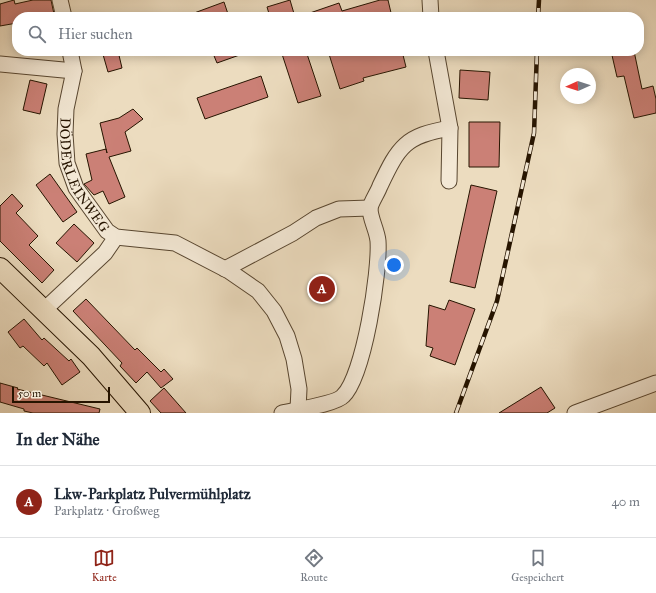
<!DOCTYPE html>
<html lang="de">
<meta charset="utf-8">
<style>
:root{--surface:#fff;--page:#f2f2f3;--text:#1f2937;--muted:#747a83;--line:#e0e1e3;--accent:#8f2418}
body{margin:0;font-family:"IM FELL Great Primer",serif;background:var(--page);color:var(--text)}
.compass{position:absolute;left:560px;top:68px;width:36px;height:36px;border-radius:50%;background:var(--surface);box-shadow:0 2px 10px #0003;rotate:267deg}
.scale{position:absolute;left:12px;bottom:10px;width:98px;box-sizing:border-box;padding-left:4px;border:2px solid #261400;border-top:0;font-size:11px;line-height:14px;white-space:nowrap;color:#261400;-webkit-text-stroke:3px #f3e8d5;paint-order:stroke}
.you{position:absolute;left:394px;top:265px;width:14px;height:14px;margin:-10px;border:3px solid #fff;border-radius:50%;background:#1a73e8;box-shadow:0 0 0 6px #1a73e833}
.badge{display:grid;place-items:center;width:26px;height:26px;border-radius:50%;background:var(--accent);color:#fff;font-size:13px;font-weight:700}
.pin{position:absolute;translate:-50% -50%;border:2px solid #fff;box-shadow:0 1px 4px #0006}
.list{margin:0;padding:0;list-style:none}
h2{display:flex;justify-content:space-between;align-items:center;height:52px;margin:0;padding:0 16px;font-size:17px}
h2 small{font-size:13px;font-weight:400;color:var(--muted)}
.list li{display:grid;grid-template-columns:26px 1fr auto;gap:12px;align-items:center;box-sizing:border-box;height:72px;padding:0 16px;border-top:1px solid var(--line)}
.list b{display:block;font-size:15px;white-space:nowrap}
.list p{margin:0;font-size:13px;white-space:nowrap;color:var(--muted)}
.list em{font-size:13px;font-style:normal;color:var(--muted)}
.icon{flex:none;width:22px;height:22px;fill:none;stroke:currentColor;stroke-width:2;stroke-linecap:round;stroke-linejoin:round}
.map{position:relative;flex:none;width:656px;height:413px;overflow:hidden}
.search{position:absolute;background:var(--surface);box-shadow:0 2px 10px #0003;left:12px;right:12px;top:12px;height:44px;display:flex;align-items:center;gap:10px;box-sizing:border-box;padding:0 14px;border-radius:16px;color:var(--muted);font-size:15px}
.sheet{height:124px;background:var(--surface)}
nav{display:flex;justify-content:space-around;align-items:center;box-sizing:border-box;height:56px;border-top:1px solid var(--line);background:var(--surface);font-size:11px;color:var(--muted)}
nav a{display:grid;justify-items:center;gap:2px}
nav .on{color:var(--accent)}
.map>svg:first-child{display:block}
.building{fill:#cb8076;stroke:#261400}
.lines{fill:none;stroke-linecap:round;stroke-linejoin:round}
.minor-casing{stroke:#584630;stroke-width:17}
.major-casing{stroke:#261400;stroke-width:22}
.minor{stroke:#f3e8d5;stroke-width:15}
.major{stroke:#ecdcbf;stroke-width:20}
.rail-casing{stroke:#261400;stroke-width:4.5}
.rail{stroke:#f3e8d5;stroke-width:3;stroke-dasharray:9;stroke-linecap:butt}
.labels{text-anchor:middle;stroke-width:3;stroke-linejoin:round;paint-order:stroke}
.street-label{font-size:14px;fill:#261400;stroke:#f3e8d5}
</style>
<div class="map">
<svg width="656" height="413" viewBox="0 0 656 413">
<rect width="100%" height="100%" fill="#ecdcbf"/>
<filter id="stains"><feTurbulence type="fractalNoise" baseFrequency=".005" numOctaves="4"/><feColorMatrix values="0 0 0 0 .2 0 0 0 0 .09 0 0 0 0 .02 0 0 0 .5 -.17"/></filter>
<radialGradient id="worn" r=".72"><stop offset=".6" stop-color="#630" stop-opacity="0"/><stop offset="1" stop-color="#630" stop-opacity=".3"/></radialGradient>
<g class="building">
<path d="M 14,0 L 15,4 L 33,0 L 51,0 L 54,14 L 49,15 L 49,17 L 17,17 L 17,23 L 0,26 L 0,4 Z"/>
<path d="M 290,0 L 295,17 L 270,17 L 267,7 Z"/>
<path d="M 380,0 L 388,0 L 392,17 L 304,17 L 304,15 L 339,3 L 342,11 Z"/>
<path d="M 224,2 L 229,17 L 186,17 L 186,16 Z"/>
<path d="M 102,51 L 118,51 L 122,68 L 108,72 Z"/>
<path d="M 212,51 L 247,51 L 248,52 L 217,63 Z"/>
<path d="M 281,51 L 306,51 L 321,96 L 298,103 Z"/>
<path d="M 328,51 L 402,51 L 406,67 L 363,78 L 364,81 L 340,89 Z"/>
<path d="M 611,51 L 634,51 L 642,89 L 653,86 L 656,99 L 656,113 L 634,118 L 624,76 L 617,77 Z"/>
<path d="M 460,70 L 490,72 L 488,100 L 459,98 Z"/>
<path d="M 261,76 L 268,97 L 205,119 L 197,98 Z"/>
<path d="M 30,80 L 47,84 L 40,114 L 23,110 Z"/>
<path d="M 133,109 L 143,119 L 125,132 L 131,151 L 109,157 L 125,197 L 109,204 L 103,191 L 94,195 L 84,184 L 92,180 L 86,154 L 106,149 L 107,153 L 100,123 L 119,118 Z"/>
<path d="M 469,122 L 500,122 L 499,167 L 469,167 Z"/>
<path d="M 50,174 L 77,212 L 63,222 L 36,185 Z"/>
<path d="M 471,185 L 497,191 L 475,288 L 450,282 Z"/>
<path d="M 12,194 L 23,206 L 16,213 L 38,236 L 29,245 L 54,270 L 42,283 L 0,241 L 0,206 Z"/>
<path d="M 74,224 L 94,243 L 77,262 L 56,243 Z"/>
<path d="M 86,299 L 135,350 L 137,348 L 161,372 L 164,369 L 173,379 L 161,388 L 147,372 L 136,383 L 120,366 L 122,363 L 73,311 Z"/>
<path d="M 449,300 L 475,309 L 455,365 L 430,356 L 433,348 L 426,346 L 429,305 L 445,310 Z"/>
<path d="M 24,319 L 42,340 L 44,338 L 69,361 L 71,359 L 80,372 L 62,385 L 47,363 L 44,366 L 23,346 L 20,348 L 8,332 Z"/>
<path d="M 0,383 L 18,388 L 17,389 L 100,409 L 99,413 L 33,413 L 24,411 L 24,409 L 0,402 Z"/>
<path d="M 541,387 L 555,408 L 547,413 L 499,413 Z"/>
<path d="M 164,388 L 186,413 L 161,413 L 150,401 Z"/>
</g>
<g class="lines">
<g class="minor-casing">
<g id="minor">
<path d="M 60,0 L 64,17"/>
<path d="M 430,0 L 431,17"/>
<path id="s1" d="M 70,51 L 74,71 L 66,109 L 65,134 L 67,163 L 76,188 L 107,231 L 116,237 L 175,243 L 229,271 L 258,291 L 274,311 L 287,336 L 294,359 L 299,389 L 298,409"/>
<path d="M 436,51 L 450,128 L 449,181"/>
<path d="M 0,64 L 74,71"/>
<path d="M 225,269 L 293,233 L 316,218 L 339,209 L 370,208"/>
<path d="M 43,311 L 105,253 L 116,237"/>
<path d="M 282,413 C 294,410 336,404 343,396 C 364,376 380,271 378,241 C 377,230 370,219 370,208 C 371,202 378,192 380,186 C 399,146 405,136 450,128"/>
<path d="M 575,413 L 656,383"/>
</g>
</g>
<g class="major-casing">
<path id="major" d="M 0,268 L 91,356 L 140,413"/>
</g>
<use href="#minor" class="minor"/>
<use href="#major" class="major"/>
<g class="rail-casing">
<g id="rail">
<path d="M 538,17 L 539,0"/>
<path d="M 456,413 L 497,301 L 534,133 L 537,51"/>
</g>
</g>
<use href="#rail" class="rail"/>
</g>
<g class="labels">
<g class="street-label">
<text dy="5" stroke="none"><textPath href="#s1" startOffset="130">DÖDERLEINWEG</textPath></text>
</g>
</g>
<rect width="100%" height="100%" filter="url(#stains)"/>
<rect width="100%" height="100%" fill="url(#worn)"/>
</svg>
<svg class="compass" viewBox="-18 -18 36 36"><path d="M0-13l5 13h-10z" fill="#e53935"/><path d="M0 13l5-13h-10z" fill="#747a83"/></svg>
<div class="scale">50 m</div>
<div class="you"></div>
<div class="pin badge" style="left:322px;top:289px">A</div>
<div class="search"><svg class="icon" aria-label="search" viewBox="0 0 24 24"><circle cx="10" cy="10" r="6"/><path d="M15 15l6 6"/></svg>Hier suchen</div>
</div>
<section class="sheet">
<h2>In der Nähe<small></small></h2>
<ul class="list">
<li><span class="badge">A</span><div><b>Lkw-Parkplatz Pulvermühlplatz</b><p>Parkplatz · Großweg</p></div><em>40 m</em></li>
</ul>
</section>
<nav>
<a class="on"><svg class="icon" aria-label="map" viewBox="0 0 24 24"><path d="M3 6l6-2 6 2 6-2v14l-6 2-6-2-6 2zM9 4v14M15 6v14"/></svg>Karte</a>
<a><svg class="icon" aria-label="directions" viewBox="0 0 24 24"><path d="M12 3l9 9-9 9-9-9zM9 14v-3h6M13 9l2 2-2 2"/></svg>Route</a>
<a><svg class="icon" aria-label="saved" viewBox="0 0 24 24"><path d="M7 4h10v16l-5-4-5 4z"/></svg>Gespeichert</a>
</nav>
